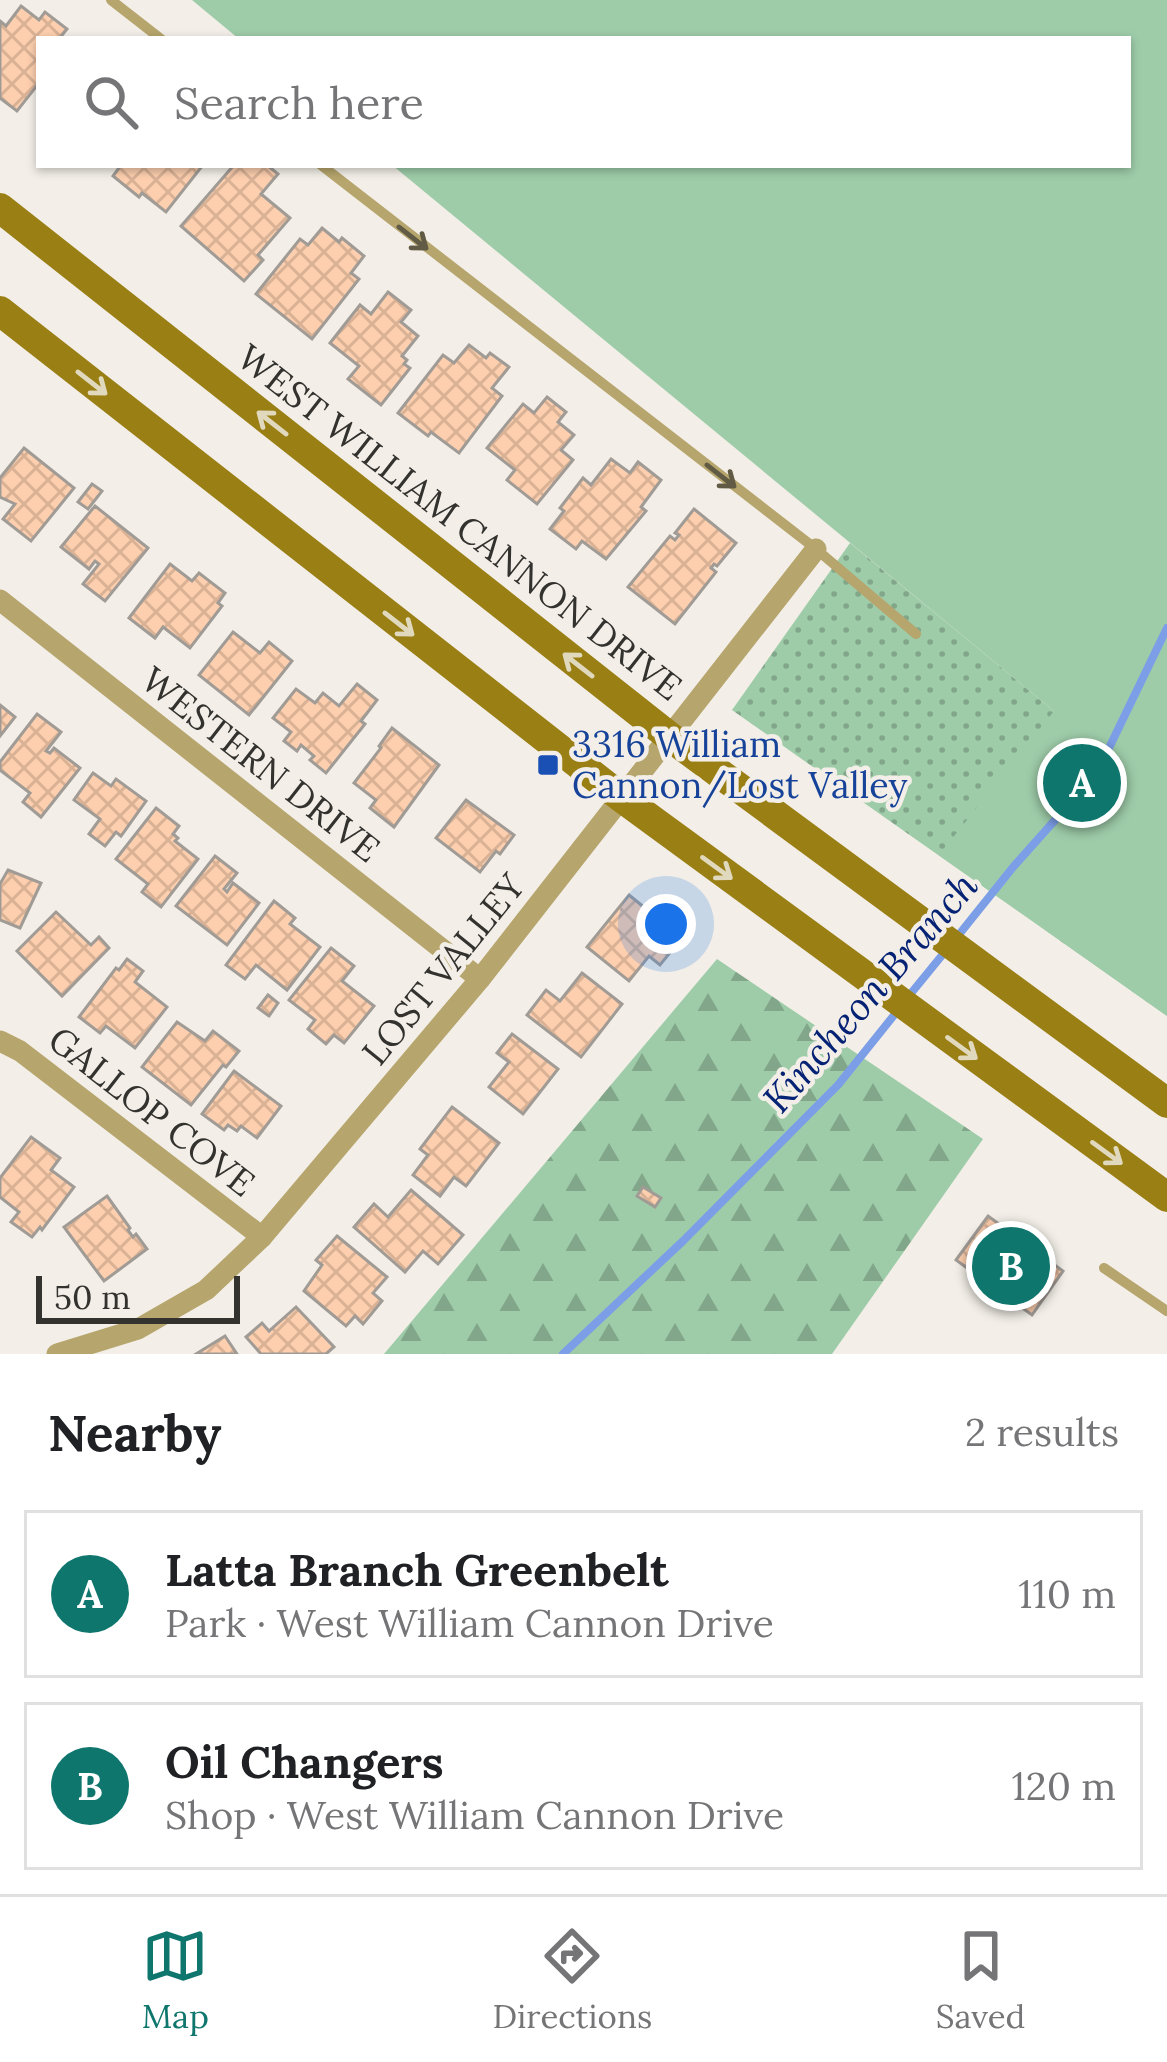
<!DOCTYPE html>
<meta charset="utf-8">
<style>
:root{--surface:#fff;--page:#f2f2f2;--text:#202124;--muted:#757577;--line:#e0e0e0;--accent:#0f766e}
body{margin:0;font-family:Lora,serif;background:var(--page);color:var(--text)}
.scale{position:absolute;left:36px;bottom:30px;width:204px;box-sizing:border-box;padding-left:12px;border:6px solid #33322f;border-top:0;font-size:33px;line-height:42px;white-space:nowrap;color:#33322f;-webkit-text-stroke:9px #f3efe8;paint-order:stroke}
.you{position:absolute;left:666px;top:924px;width:42px;height:42px;margin:-30px;border:9px solid #fff;border-radius:50%;background:#1a73e8;box-shadow:0 0 0 18px #1a73e833}
.badge{display:grid;place-items:center;width:78px;height:78px;border-radius:50%;background:var(--accent);color:#fff;font-size:39px;font-weight:700}
.pin{position:absolute;translate:-50% -50%;border:6px solid #fff;box-shadow:0 3px 12px #0006}
.list{margin:0;padding:0;list-style:none}
h2{display:flex;justify-content:space-between;align-items:center;height:156px;margin:0;padding:0 48px;font-size:51px}
h2 small{font-size:39px;font-weight:400;color:var(--muted)}
.list li{display:grid;grid-template-columns:78px 1fr auto;gap:36px;align-items:center;box-sizing:border-box;height:168px;margin:0 24px 24px;padding:0 24px;border:3px solid var(--line);border-radius:0px}
.list b{display:block;font-size:45px;white-space:nowrap}
.list p{margin:0;font-size:39px;white-space:nowrap;color:var(--muted)}
.list em{font-size:39px;font-style:normal;color:var(--muted)}
.icon{flex:none;width:66px;height:66px;fill:none;stroke:currentColor;stroke-width:2;stroke-linecap:round;stroke-linejoin:round}
.map{position:relative;flex:none;width:1167px;height:1354px;overflow:hidden}
.search{position:absolute;background:var(--surface);box-shadow:0 3px 9px #0004;left:36px;right:36px;top:36px;height:132px;display:flex;align-items:center;gap:30px;box-sizing:border-box;padding:0 42px;border-radius:0px;color:var(--muted);font-size:45px}
.sheet{height:540px;background:var(--surface)}
nav{display:flex;justify-content:space-around;align-items:center;box-sizing:border-box;height:168px;border-top:3px solid var(--line);background:var(--surface);font-size:33px;color:var(--muted)}
nav a{display:grid;justify-items:center;gap:6px}
nav .on{color:var(--accent)}
.map>svg:first-child{display:block}
.grass{fill:url(#grass-dots)}
.forest{fill:url(#forest-firs)}
.park{fill:#9ecca9}
.lines{fill:none;stroke-linecap:round;stroke-linejoin:round}
.stream{stroke:#7c9ee7;stroke-width:8}
.building{fill:url(#building-cross-hatch);stroke:#a19b96;stroke-width:3}
.lane{stroke:#b6a56c;stroke-width:10}
.street{stroke:#b6a56c;stroke-width:21}
.secondary{stroke:#9a7f15;stroke-width:30}
.oneway{stroke:#615a44}
.oneway2{stroke:#e1d9be}
.transit-dot{fill:#1a4fb4;stroke:#f3efe8;stroke-width:4.5}
.labels{text-anchor:middle;stroke-width:9;stroke-linejoin:round;paint-order:stroke}
.street-label{font-size:36px;fill:#33322f;stroke:#f3efe8}
.transit-label{font-size:36px;fill:#164399;stroke:#f3efe8;text-anchor:start}
.water-label{font-size:39px;font-style:italic;fill:#062274;stroke:#f3efe8}
</style>
<div class="map">
<svg width="1167" height="1354" viewBox="0 0 1167 1354">
<defs>
<pattern id="grass-dots" width="8" height="8" patternUnits="userSpaceOnUse" patternTransform="scale(3)"><rect width="8" height="8" fill="#9ecca9"/><path d="M2 2h.1M6 6h.1" fill="none" stroke="#81a68a" stroke-width="1.8" stroke-linecap="round"/></pattern>
<pattern id="forest-firs" width="22" height="20" patternUnits="userSpaceOnUse" patternTransform="scale(3)"><rect width="22" height="20" fill="#9ecca9"/><path d="M5 1l3.5 6h-7zM16 11l3.5 6h-7z" fill="#81a68a"/></pattern>
<pattern id="building-cross-hatch" width="8" height="8" patternUnits="userSpaceOnUse" patternTransform="scale(3)"><rect width="8" height="8" fill="#fdcfae"/><path d="M0 0l8 8M0 8l8-8" fill="none" stroke="#d9b296"/></pattern>
</defs>
<rect width="100%" height="100%" fill="#f3efe8"/>
<path class="grass" d="M 850,543 L 1054,711 L 1167,1016 L 732,710 Z"/>
<path class="forest" d="M 717,959 L 983,1139 L 832,1354 L 384,1354 Z"/>
<path class="park" d="M 192,0 L 1167,0 L 1167,1016 L 939,855 L 1054,711 L 392,165 L 1128,165 L 1128,39 L 239,39 Z"/>
<g class="lines">
<g class="stream">
<path d="M 957,937 L 1014,866 L 1089,782 L 1109,748 L 1167,628"/>
<path d="M 908,997 L 948,948"/>
<path d="M 563,1354 L 683,1241 L 838,1085 L 899,1009"/>
</g>
</g>
<g class="building">
<path d="M 21,6 L 39,20 L 45,12 L 67,29 L 59,39 L 39,39 L 39,83 L 17,111 L 0,98 L 0,21 L 6,26 Z"/>
<path d="M 121,165 L 203,165 L 166,212 L 142,193 L 139,197 L 113,176 Z"/>
<path d="M 234,165 L 267,165 L 278,174 L 261,194 L 290,218 L 258,255 L 263,260 L 244,281 L 181,226 Z"/>
<path d="M 322,228 L 339,242 L 342,238 L 364,256 L 351,273 L 359,279 L 312,339 L 256,294 L 300,239 L 308,245 Z"/>
<path d="M 388,292 L 411,310 L 401,322 L 418,336 L 402,356 L 407,360 L 404,364 L 410,368 L 381,405 L 348,379 L 359,366 L 330,343 L 360,305 L 371,314 Z"/>
<path d="M 469,345 L 486,358 L 490,353 L 509,367 L 492,388 L 502,396 L 459,453 L 431,432 L 428,436 L 398,413 L 443,355 L 454,363 Z"/>
<path d="M 547,397 L 566,412 L 558,422 L 574,435 L 561,450 L 573,460 L 537,504 L 507,480 L 515,470 L 487,448 L 523,404 L 534,413 Z"/>
<path d="M 24,448 L 74,488 L 31,541 L 3,519 L 15,504 L 0,497 L 0,478 Z"/>
<path d="M 611,459 L 630,473 L 638,462 L 661,480 L 641,507 L 646,511 L 606,559 L 582,541 L 576,549 L 550,529 L 564,511 L 560,508 L 583,478 L 591,485 Z"/>
<path d="M 92,484 L 102,491 L 88,509 L 78,502 Z"/>
<path d="M 95,506 L 148,548 L 105,601 L 83,584 L 99,564 L 95,561 L 89,569 L 61,547 Z"/>
<path d="M 694,509 L 736,543 L 717,566 L 714,564 L 711,568 L 716,572 L 675,624 L 628,587 L 670,536 L 675,540 L 679,535 L 675,533 Z"/>
<path d="M 170,564 L 192,581 L 199,573 L 225,593 L 218,603 L 222,606 L 190,648 L 163,627 L 155,638 L 129,618 Z"/>
<path d="M 233,632 L 260,653 L 269,642 L 292,661 L 249,715 L 199,675 Z"/>
<path d="M 357,684 L 377,700 L 361,721 L 365,724 L 326,773 L 310,760 L 314,756 L 301,745 L 297,751 L 284,741 L 291,732 L 273,718 L 296,689 L 315,703 L 323,693 L 339,706 Z"/>
<path d="M 0,705 L 15,717 L 0,736 Z"/>
<path d="M 37,714 L 61,732 L 46,751 L 50,753 L 54,748 L 80,768 L 41,817 L 23,802 L 30,793 L 0,770 L 0,762 Z"/>
<path d="M 392,728 L 439,765 L 394,827 L 370,808 L 376,800 L 354,783 L 381,748 L 379,746 Z"/>
<path d="M 93,773 L 111,786 L 116,779 L 146,801 L 121,836 L 116,832 L 105,846 L 89,834 L 100,819 L 74,800 Z"/>
<path d="M 466,800 L 514,835 L 500,854 L 496,851 L 480,872 L 436,838 Z"/>
<path d="M 156,808 L 179,826 L 173,834 L 178,838 L 175,841 L 198,859 L 161,907 L 142,892 L 148,884 L 116,859 Z"/>
<path d="M 215,856 L 237,873 L 224,889 L 227,892 L 233,883 L 259,903 L 227,945 L 176,906 Z"/>
<path d="M 8,870 L 41,883 L 20,928 L 0,920 L 0,884 Z"/>
<path d="M 629,895 L 682,938 L 660,965 L 649,956 L 629,981 L 587,947 Z"/>
<path d="M 274,901 L 295,918 L 290,924 L 320,947 L 287,990 L 256,965 L 245,979 L 226,965 Z"/>
<path d="M 56,912 L 91,945 L 99,937 L 109,948 L 62,996 L 17,951 Z"/>
<path d="M 331,948 L 354,966 L 342,981 L 374,1006 L 344,1043 L 334,1035 L 326,1044 L 308,1029 L 315,1020 L 289,1000 Z"/>
<path d="M 127,959 L 143,971 L 135,982 L 167,1007 L 135,1048 L 106,1026 L 100,1033 L 79,1017 L 116,968 L 119,970 Z"/>
<path d="M 582,973 L 622,1004 L 581,1057 L 527,1015 L 546,990 L 560,1001 Z"/>
<path d="M 268,995 L 278,1003 L 269,1016 L 258,1008 Z"/>
<path d="M 177,1022 L 205,1041 L 213,1031 L 239,1051 L 226,1067 L 223,1065 L 191,1105 L 142,1067 Z"/>
<path d="M 512,1034 L 558,1069 L 523,1114 L 489,1087 L 509,1062 L 497,1053 Z"/>
<path d="M 234,1071 L 281,1106 L 257,1138 L 241,1126 L 237,1131 L 228,1125 L 224,1130 L 202,1114 Z"/>
<path d="M 452,1107 L 499,1143 L 466,1186 L 454,1177 L 440,1196 L 413,1175 L 428,1155 L 420,1149 Z"/>
<path d="M 31,1137 L 60,1158 L 51,1170 L 74,1187 L 42,1230 L 40,1227 L 32,1237 L 11,1222 L 19,1212 L 0,1197 L 0,1178 Z"/>
<path d="M 643,1187 L 661,1198 L 655,1207 L 637,1196 Z"/>
<path d="M 411,1190 L 463,1235 L 438,1264 L 423,1251 L 405,1272 L 354,1227 L 374,1204 L 388,1217 Z"/>
<path d="M 107,1196 L 130,1228 L 128,1230 L 133,1237 L 136,1234 L 147,1249 L 104,1281 L 64,1227 Z"/>
<path d="M 988,1216 L 1063,1271 L 1032,1315 L 956,1260 Z"/>
<path d="M 337,1236 L 387,1277 L 373,1293 L 382,1301 L 363,1324 L 355,1316 L 346,1326 L 304,1291 L 322,1265 L 316,1260 Z"/>
<path d="M 296,1307 L 334,1347 L 326,1354 L 261,1354 L 246,1337 L 262,1323 L 269,1331 Z"/>
<path d="M 225,1336 L 237,1354 L 196,1354 Z"/>
</g>
<g class="lines">
<g class="lane">
<path d="M 111,0 L 161,39"/>
<path d="M 321,165 L 816,549 L 916,634"/>
<path d="M 1104,1268 L 1167,1311"/>
</g>
<g class="street">
<path d="M 0,600 L 480,979"/>
<path d="M 0,1041 L 20,1051 L 262,1237"/>
<path d="M 57,1354 L 138,1329 L 206,1290 L 262,1237 L 480,979 L 816,549"/>
</g>
<g class="secondary">
<path d="M 0,208 L 670,737 L 1167,1103"/>
<path d="M 0,311 L 622,798 L 1167,1197"/>
</g>
</g>
<defs><path id="oneway-shaft" d="M-6 0H5M1.5-3L5.5 0L1.5 3" fill="none" stroke-width="1.6" stroke-linecap="round" stroke-linejoin="round" transform="scale(3)"/></defs>
<g class="oneway">
<use href="#oneway-shaft" transform="translate(413 238) rotate(38)"/>
<use href="#oneway-shaft" transform="translate(721 476) rotate(38)"/>
</g>
<g class="oneway2">
<use href="#oneway-shaft" transform="translate(92 383) rotate(38)"/>
<use href="#oneway-shaft" transform="translate(272 423) rotate(-142)"/>
<use href="#oneway-shaft" transform="translate(399 624) rotate(38)"/>
<use href="#oneway-shaft" transform="translate(578 665) rotate(-142)"/>
<use href="#oneway-shaft" transform="translate(717 868) rotate(36)"/>
<use href="#oneway-shaft" transform="translate(962 1048) rotate(36)"/>
<use href="#oneway-shaft" transform="translate(1107 1153) rotate(36)"/>
</g>
<rect class="transit-dot" x="536" y="753" width="24" height="24" rx="6"/>
<g class="labels">
<g class="street-label">
<text transform="translate(460 522) rotate(38)" y="13">WEST WILLIAM CANNON DRIVE</text>
<text transform="translate(261 764) rotate(38)" y="13">WESTERN DRIVE</text>
<text transform="translate(443 969) rotate(-51)" y="13">LOST VALLEY</text>
<text transform="translate(152 1111) rotate(38)" y="13">GALLOP COVE</text>
</g>
<g class="transit-label">
<text x="572" y="757">3316 William<tspan x="572" dy="41">Cannon/Lost Valley</tspan></text>
</g>
<g class="water-label">
<text transform="translate(870 992) rotate(-49)" y="14">Kincheon Branch</text>
</g>
</g>
</svg>
<div class="scale">50 m</div>
<div class="you"></div>
<div class="pin badge" style="left:1082px;top:783px">A</div>
<div class="pin badge" style="left:1011px;top:1266px">B</div>
<div class="search"><svg class="icon" aria-label="search" viewBox="0 0 24 24"><circle cx="10" cy="10" r="6"/><path d="M15 15l6 6"/></svg>Search here</div>
</div>
<section class="sheet">
<h2>Nearby<small>2 results</small></h2>
<ul class="list">
<li><span class="badge">A</span><div><b>Latta Branch Greenbelt</b><p>Park · West William Cannon Drive</p></div><em>110 m</em></li>
<li><span class="badge">B</span><div><b>Oil Changers</b><p>Shop · West William Cannon Drive</p></div><em>120 m</em></li>
</ul>
</section>
<nav>
<a class="on"><svg class="icon" aria-label="map" viewBox="0 0 24 24"><path d="M3 6l6-2 6 2 6-2v14l-6 2-6-2-6 2zM9 4v14M15 6v14"/></svg>Map</a>
<a><svg class="icon" aria-label="directions" viewBox="0 0 24 24"><path d="M12 3l9 9-9 9-9-9zM9 14v-3h6M13 9l2 2-2 2"/></svg>Directions</a>
<a><svg class="icon" aria-label="saved" viewBox="0 0 24 24"><path d="M7 4h10v16l-5-4-5 4z"/></svg>Saved</a>
</nav>
